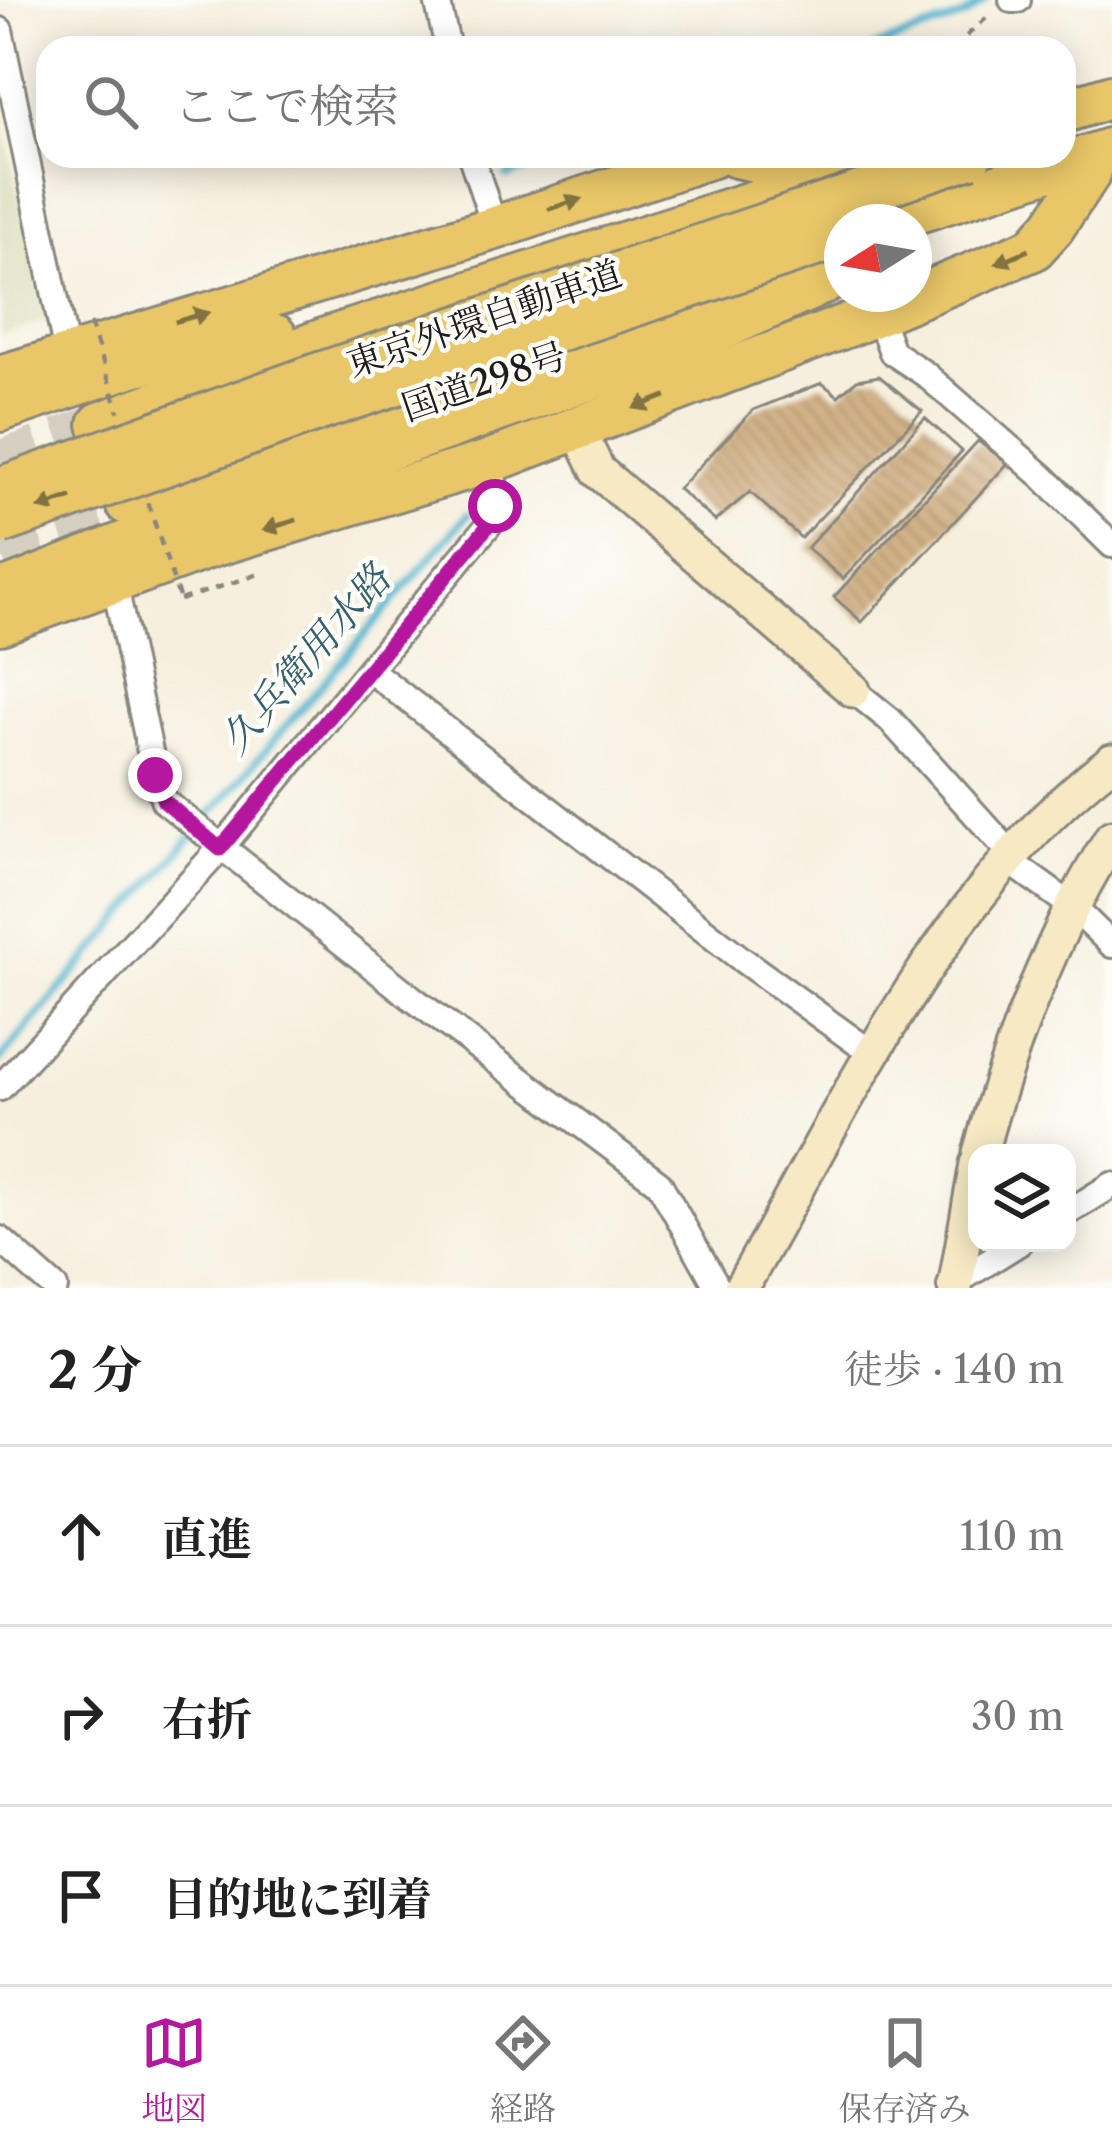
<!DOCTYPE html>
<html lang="ja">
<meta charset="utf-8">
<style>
:root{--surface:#fff;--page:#f2f2f2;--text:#222;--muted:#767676;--line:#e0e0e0;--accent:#b5179e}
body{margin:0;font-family:"Libre Caslon Text","Noto Serif JP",serif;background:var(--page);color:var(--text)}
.controls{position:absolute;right:36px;bottom:36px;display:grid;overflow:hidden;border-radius:24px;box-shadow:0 6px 30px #0003}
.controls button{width:108px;height:108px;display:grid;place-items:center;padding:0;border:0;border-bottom:3px solid var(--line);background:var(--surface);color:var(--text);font:60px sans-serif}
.compass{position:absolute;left:824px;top:204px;width:108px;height:108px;border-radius:50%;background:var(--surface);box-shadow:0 6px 30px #0003;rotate:259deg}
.stop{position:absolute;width:36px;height:36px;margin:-27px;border:9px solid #b5179e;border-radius:50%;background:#fff}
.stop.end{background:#b5179e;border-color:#fff;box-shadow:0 3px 12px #0008}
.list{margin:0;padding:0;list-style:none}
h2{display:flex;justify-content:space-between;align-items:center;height:156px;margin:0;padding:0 48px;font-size:51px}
h2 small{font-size:39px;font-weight:400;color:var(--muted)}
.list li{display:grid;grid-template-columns:78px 1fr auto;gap:36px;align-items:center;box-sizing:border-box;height:180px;padding:0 48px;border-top:3px solid var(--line)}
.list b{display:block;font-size:45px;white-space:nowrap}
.list em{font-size:39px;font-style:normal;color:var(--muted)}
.icon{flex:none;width:66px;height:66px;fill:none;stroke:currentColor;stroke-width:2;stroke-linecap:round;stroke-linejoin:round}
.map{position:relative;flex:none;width:1112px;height:1288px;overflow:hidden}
.search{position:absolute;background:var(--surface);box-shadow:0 6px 30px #0003;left:36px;right:36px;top:36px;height:132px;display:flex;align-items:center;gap:30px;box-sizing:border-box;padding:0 42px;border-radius:36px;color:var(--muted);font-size:45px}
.sheet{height:696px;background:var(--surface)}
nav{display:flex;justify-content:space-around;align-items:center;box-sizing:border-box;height:168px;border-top:3px solid var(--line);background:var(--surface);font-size:33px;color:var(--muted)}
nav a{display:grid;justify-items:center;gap:6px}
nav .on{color:var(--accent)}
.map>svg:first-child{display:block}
.built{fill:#dbdebd}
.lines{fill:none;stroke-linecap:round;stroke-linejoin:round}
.stream{stroke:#4eb3cd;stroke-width:8}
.building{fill:url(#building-back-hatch)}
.highway-tunnel{stroke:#d5cfc1;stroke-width:42;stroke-dasharray:42 21;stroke-linecap:butt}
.street-casing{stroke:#89867d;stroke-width:30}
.secondary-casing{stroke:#89867d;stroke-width:39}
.highway-casing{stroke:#89867d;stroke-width:48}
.path{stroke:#89867d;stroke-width:4.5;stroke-dasharray:9 9;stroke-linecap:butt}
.street{stroke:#fff;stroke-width:24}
.secondary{stroke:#f6e9c3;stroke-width:33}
.highway{stroke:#e9c769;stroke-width:42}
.highway-bridge-casing{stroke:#89867d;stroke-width:48;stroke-linecap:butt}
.path-bridge{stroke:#89867d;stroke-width:4.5;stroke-dasharray:9 9;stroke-linecap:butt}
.highway-bridge{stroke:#e9c769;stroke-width:42}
.oneway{fill:#827242}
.route{stroke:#b5179e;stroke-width:15}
.labels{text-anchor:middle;stroke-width:9;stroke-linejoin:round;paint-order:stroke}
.street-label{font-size:36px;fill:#1c1c1c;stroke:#fdfcf7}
.water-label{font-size:39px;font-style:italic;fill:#32606c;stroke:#fdfcf7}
</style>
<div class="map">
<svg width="1112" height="1288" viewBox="0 0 1112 1288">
<defs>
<pattern id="building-back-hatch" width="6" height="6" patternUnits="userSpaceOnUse" patternTransform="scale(3)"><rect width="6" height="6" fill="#d2b288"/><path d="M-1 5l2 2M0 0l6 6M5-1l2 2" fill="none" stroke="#b49875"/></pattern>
</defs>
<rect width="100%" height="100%" fill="#fdfcf7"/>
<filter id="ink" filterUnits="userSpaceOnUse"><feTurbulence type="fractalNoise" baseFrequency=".00833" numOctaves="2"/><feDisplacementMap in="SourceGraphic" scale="24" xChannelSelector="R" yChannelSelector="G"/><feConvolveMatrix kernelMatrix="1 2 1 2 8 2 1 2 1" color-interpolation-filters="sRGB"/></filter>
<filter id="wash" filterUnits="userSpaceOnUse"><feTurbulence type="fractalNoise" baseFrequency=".004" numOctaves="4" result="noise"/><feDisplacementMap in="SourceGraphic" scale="48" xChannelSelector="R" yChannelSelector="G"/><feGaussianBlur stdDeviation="2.7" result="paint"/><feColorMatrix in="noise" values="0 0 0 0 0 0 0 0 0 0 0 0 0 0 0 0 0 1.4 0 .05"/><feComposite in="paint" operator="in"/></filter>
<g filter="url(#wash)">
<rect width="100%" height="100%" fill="#f6efde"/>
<path class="built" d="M 0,113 L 47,320 L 0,337 Z"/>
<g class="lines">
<g class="stream">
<path d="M 874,48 L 965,16 L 985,0"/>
<path d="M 507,176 L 564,156"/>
<path d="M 0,1060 L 467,515"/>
</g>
</g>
<g id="blocks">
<g class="building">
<path d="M 879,376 L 922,411 L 801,538 L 750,492 L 715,521 L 678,489 L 753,410 L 822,383 L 838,396 L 857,380 Z"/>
<path d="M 925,418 L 962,451 L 843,579 L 807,548 Z"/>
<path d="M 978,441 L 1008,463 L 862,622 L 834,597 Z"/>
</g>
</g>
</g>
<g filter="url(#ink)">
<use href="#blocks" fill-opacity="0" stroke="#89867d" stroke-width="3"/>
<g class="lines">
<g class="highway-tunnel">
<path d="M 0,462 L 100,424"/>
<path d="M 0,550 L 127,503"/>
</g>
<g class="street-casing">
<g id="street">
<path d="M 437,0 L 448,48"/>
<path d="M 1012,0 L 1018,0"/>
<path d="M 0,30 L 67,354"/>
<path d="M 471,156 L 495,228"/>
<path d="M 878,314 L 892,352 L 925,374 L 1042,476 L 1112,545"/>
<path d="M 114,581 L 155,775 L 164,801 L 412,998 L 659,1183 L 718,1288"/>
<path d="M 371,671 L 744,961 L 874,1055"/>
<path d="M 853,690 L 890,720 L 1013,856"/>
<path d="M 1009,861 L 1073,907 L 1112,945"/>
<path d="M 0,1088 L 220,849 L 492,521 L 495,486 L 488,462"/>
<path d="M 1067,1213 L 1112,1185"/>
<path d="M 0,1239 L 55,1288"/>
<path d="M 950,1286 L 1019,1243"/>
</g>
</g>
<g class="secondary-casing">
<g id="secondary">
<path d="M 578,430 L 598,471 L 853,690"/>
<path d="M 980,1153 C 1010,1043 1052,934 1112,837"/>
<path d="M 741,1288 C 844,1109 944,888 1112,761"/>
<path d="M 955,1288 L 977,1164"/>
</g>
</g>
<g class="highway-casing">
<g id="highway">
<path d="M 1064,111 L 1112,96"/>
<path d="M 736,156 L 828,176"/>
<path d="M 884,222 L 1112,149"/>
<path d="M 0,377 L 495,228 L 712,156"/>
<path d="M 0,410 L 132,365 L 275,336"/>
<path d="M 100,424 L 332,337 L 832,177 L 912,156"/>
<path d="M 127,503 L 750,289"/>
<path d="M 0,592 L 194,516 L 683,346 L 842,274"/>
<path d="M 0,623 L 211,546 L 488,462 L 869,317 L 1033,249 L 1053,227 L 1089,173"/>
</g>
</g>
<g class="path">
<path d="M 953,48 L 993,12"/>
<path d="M 180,600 L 259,574 L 258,570"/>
</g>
<use href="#street" class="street"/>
<use href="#secondary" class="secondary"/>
<use href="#highway" class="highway"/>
<g class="highway-bridge-casing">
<g id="highway-bridge">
<path d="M 0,489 L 317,375 L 970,156"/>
<path d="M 0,523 L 328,406 L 842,236"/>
</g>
</g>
<g class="path-bridge">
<path d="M 90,323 L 119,412"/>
<path d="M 148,503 L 180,600"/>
</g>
<use href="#highway-bridge" class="highway-bridge"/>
</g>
<defs><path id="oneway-solid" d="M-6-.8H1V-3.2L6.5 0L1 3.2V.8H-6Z" transform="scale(3)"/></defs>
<g class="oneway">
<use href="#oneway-solid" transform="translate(565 204) rotate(-18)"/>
<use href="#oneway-solid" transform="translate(1012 257) rotate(157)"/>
<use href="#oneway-solid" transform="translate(192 317) rotate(-16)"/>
<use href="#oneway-solid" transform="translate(650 402) rotate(159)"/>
<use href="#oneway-solid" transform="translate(55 503) rotate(161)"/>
<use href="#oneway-solid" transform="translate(280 525) rotate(163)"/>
</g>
</g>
<g class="lines" filter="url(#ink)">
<path class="route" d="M 155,775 L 164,801 L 220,849 L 492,521 L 495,506"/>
</g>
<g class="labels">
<g class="street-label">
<text transform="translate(484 318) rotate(-19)" y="13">東京外環自動車道</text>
<text transform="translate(484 381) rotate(-19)" y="13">国道298号</text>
</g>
<g class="water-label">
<text transform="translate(305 659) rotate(-49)" y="14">久兵衛用水路</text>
</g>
</g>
</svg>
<div class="controls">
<button><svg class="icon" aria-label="layers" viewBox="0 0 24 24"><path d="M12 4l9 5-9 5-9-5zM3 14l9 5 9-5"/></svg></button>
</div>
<svg class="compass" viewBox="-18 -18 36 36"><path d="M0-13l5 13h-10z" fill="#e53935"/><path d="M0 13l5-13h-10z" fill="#767676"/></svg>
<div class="stop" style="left:495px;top:506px"></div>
<div class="stop end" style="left:155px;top:775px"></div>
<div class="search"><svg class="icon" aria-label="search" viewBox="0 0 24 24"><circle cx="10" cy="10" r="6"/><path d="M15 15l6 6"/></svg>ここで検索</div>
</div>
<section class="sheet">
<h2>2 分<small>徒歩 · 140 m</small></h2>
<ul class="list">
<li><svg class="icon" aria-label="ahead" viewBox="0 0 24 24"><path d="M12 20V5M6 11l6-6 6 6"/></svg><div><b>直進</b></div><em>110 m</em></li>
<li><svg class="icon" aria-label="right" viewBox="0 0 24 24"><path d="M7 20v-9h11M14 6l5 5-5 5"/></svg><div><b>右折</b></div><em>30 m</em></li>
<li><svg class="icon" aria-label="arrive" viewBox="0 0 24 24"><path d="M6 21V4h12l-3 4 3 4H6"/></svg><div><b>目的地に到着</b></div></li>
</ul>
</section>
<nav>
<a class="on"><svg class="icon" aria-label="map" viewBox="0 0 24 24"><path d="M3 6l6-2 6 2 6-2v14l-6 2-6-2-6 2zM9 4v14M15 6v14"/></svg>地図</a>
<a><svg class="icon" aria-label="directions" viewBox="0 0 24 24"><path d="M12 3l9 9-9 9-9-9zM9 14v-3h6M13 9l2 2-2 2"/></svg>経路</a>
<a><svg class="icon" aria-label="saved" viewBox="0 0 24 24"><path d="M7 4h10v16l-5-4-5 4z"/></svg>保存済み</a>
</nav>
